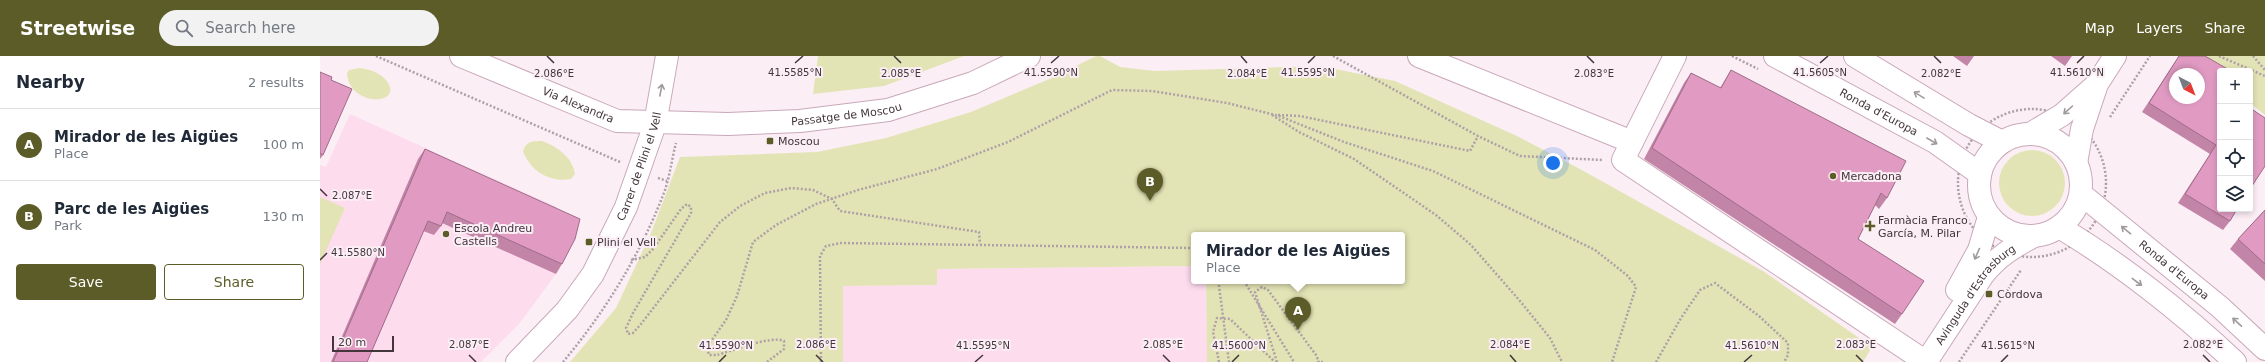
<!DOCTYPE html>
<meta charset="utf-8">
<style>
:root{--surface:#fff;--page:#f2f2f3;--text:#1f2937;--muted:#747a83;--line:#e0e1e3;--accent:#5c5c29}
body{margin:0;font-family:"DejaVu Sans",sans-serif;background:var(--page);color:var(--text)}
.controls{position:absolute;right:12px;top:12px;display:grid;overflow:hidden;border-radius:4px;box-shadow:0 2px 6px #0003}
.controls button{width:36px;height:36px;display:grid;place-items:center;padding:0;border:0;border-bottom:1px solid var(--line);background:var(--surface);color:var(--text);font:20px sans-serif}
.compass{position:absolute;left:1849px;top:12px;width:36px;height:36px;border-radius:50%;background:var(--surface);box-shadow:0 2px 6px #0003;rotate:138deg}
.scale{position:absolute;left:12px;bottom:10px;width:62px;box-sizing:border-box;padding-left:4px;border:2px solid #42353c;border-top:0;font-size:11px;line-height:14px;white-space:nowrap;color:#42353c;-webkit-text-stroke:3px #fceef5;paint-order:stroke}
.you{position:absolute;left:1233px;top:107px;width:14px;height:14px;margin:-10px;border:3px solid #fff;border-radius:50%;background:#1a73e8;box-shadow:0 0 0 6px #1a73e833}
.badge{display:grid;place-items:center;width:26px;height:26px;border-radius:50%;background:var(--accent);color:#fff;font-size:13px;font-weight:700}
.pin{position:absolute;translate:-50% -33px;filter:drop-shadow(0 1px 2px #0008)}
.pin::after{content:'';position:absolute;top:21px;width:14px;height:12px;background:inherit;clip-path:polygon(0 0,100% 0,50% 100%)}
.popup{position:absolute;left:871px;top:176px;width:214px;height:52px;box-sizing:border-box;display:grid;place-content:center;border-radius:4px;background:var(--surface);filter:drop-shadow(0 1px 3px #0005);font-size:13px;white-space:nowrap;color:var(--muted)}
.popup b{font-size:15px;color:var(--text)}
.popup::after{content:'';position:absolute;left:50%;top:100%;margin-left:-8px;border:8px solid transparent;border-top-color:var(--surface)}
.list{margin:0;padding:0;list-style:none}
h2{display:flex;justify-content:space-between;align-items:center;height:52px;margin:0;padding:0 16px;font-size:17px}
h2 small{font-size:13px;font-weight:400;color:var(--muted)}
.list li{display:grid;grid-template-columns:26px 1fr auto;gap:12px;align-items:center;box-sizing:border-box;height:72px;padding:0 16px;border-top:1px solid var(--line)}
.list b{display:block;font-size:15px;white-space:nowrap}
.list p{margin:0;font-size:13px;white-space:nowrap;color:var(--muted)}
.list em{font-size:13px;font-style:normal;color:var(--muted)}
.actions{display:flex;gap:8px;padding:12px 16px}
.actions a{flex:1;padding:9px 0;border:1px solid var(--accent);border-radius:4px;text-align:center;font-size:14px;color:var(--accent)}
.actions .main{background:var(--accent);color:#fff}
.icon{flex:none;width:22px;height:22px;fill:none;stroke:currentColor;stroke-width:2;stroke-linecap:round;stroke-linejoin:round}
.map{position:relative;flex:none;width:1945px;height:306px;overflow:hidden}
header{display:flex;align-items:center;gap:24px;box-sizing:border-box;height:56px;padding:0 20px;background:var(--accent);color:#fff}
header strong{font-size:19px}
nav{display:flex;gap:22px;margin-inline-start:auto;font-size:14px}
.search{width:280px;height:36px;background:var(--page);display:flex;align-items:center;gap:10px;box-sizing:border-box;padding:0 14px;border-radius:22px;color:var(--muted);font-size:15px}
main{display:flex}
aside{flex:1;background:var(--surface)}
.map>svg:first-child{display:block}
.built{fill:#fddcee}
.green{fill:#e3e4b5}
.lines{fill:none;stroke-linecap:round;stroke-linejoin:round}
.minor-casing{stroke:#c9a8ba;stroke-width:24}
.major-casing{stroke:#c9a8ba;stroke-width:24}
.path{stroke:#aea0a7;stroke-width:2.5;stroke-dasharray:2 2;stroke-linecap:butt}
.minor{stroke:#fff;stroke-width:22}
.major{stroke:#fff;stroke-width:22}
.path-bridge{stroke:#aea0a7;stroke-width:2.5;stroke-dasharray:2 2;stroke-linecap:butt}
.wall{fill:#c285a8}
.building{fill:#e19bc3;stroke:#9e6c88;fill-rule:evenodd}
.oneway{stroke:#a09a9e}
.ticks{fill:none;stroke:#42353c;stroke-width:1.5}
.poi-dot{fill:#5c5c29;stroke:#fceef5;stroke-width:1.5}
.labels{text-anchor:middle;stroke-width:4;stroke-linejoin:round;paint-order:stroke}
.street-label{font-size:11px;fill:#42353c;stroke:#fceef5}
.poi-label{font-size:11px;fill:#42353c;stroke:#fceef5;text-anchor:start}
.ticks-label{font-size:10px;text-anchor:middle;fill:#42353c;stroke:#fceef5;stroke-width:4;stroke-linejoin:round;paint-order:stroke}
</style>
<header>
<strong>Streetwise</strong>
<div class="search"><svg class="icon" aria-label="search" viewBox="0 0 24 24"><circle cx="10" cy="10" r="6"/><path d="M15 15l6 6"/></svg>Search here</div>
<nav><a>Map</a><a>Layers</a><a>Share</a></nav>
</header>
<main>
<aside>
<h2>Nearby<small>2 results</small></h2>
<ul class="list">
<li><span class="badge">A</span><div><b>Mirador de les Aigües</b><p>Place</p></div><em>100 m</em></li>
<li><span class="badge">B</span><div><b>Parc de les Aigües</b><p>Park</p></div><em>130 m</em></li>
</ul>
<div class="actions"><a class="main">Save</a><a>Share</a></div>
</aside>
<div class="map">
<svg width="1945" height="306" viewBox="0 0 1945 306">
<rect width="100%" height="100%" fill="#fceef5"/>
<g class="built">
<path d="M 30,58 L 237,151 L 232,163 L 236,218 L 199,268 L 161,306 L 0,306 L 0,109 L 6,111 Z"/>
<path d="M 874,210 L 874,225 L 886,225 L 887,306 L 523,306 L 523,230 L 617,229 L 617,213 Z"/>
</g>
<g class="green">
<path d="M 498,0 L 644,0 L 564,30 L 493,38 Z"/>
<path d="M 776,0 L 780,0 L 800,11 L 835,15 L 1000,10 L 1075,25 L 1197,80 L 1260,113 L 1443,215 L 1552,291 L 1543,306 L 887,306 L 886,225 L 1082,225 L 1082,179 L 874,179 L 874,210 L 617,213 L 617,229 L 523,230 L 523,306 L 250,306 L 296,252 L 331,177 L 360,101 L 497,96 L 566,82 L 651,56 L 734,21 Z"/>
<path d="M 1862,0 L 1945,0 L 1945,59 L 1930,47 L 1930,15 L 1900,15 Z"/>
<path d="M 39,12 C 49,13 58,16 65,23 C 88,49 29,53 27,17 L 29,14 Z"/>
<path d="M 222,85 C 238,91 252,101 255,118 L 251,123 C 230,127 210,115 203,95 C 206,85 213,85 222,85 Z"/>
<circle cx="1712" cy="127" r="33"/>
<path d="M 0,141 L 25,152 L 0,208 Z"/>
</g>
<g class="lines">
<g class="minor-casing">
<g id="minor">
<path id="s1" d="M 141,0 L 297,65 L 408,68 L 480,65 L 568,54 L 653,27 L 709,0"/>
<path d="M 1099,0 L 1312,86"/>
<path d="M 1355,0 L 1303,104 L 1597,300"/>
<path id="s2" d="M 1455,0 L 1615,86 L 1660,118"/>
<path d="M 1535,0 L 1649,69 L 1682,86"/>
<path id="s3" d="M 1761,138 L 1900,251 L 1945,293"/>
<path d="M 1739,171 C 1800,207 1864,258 1915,306"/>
<path id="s4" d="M 197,306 L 247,254 L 273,218 L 306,151 L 335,68 L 347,0"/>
</g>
</g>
<g class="major-casing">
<g id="major">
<circle cx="1710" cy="129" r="51"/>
<path d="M 1710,78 L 1742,59 L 1776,29"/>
<path d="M 1756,107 L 1762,73 L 1777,28 L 1795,0"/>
<path d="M 1637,234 L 1659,194 L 1669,161"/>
<path id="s5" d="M 1606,306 L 1663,219 C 1677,201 1692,192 1712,181"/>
</g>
</g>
<g class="path">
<path d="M 56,0 L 300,106"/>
<path d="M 1013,0 L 1158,80 L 1200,100 L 1283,104"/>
<path d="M 1412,0 L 1438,13"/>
<path d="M 1899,0 L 1945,20"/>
<path d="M 1933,0 L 1945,14"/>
<circle cx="1712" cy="127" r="74"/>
<path d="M 952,59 L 979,76 L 1034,103 L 1116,159 L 1151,189 L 1200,245 L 1230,282 L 1242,306"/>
<path d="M 958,59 L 980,60 L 1150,95 L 1158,80"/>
<path d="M 1790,61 L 1830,0"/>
<path d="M 338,122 L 347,125"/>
<path d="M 311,204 L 325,201 L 333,193 L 361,153 L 367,148 L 371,151 L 371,157 L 313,257 L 306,272 L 308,278 L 313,277 L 321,268 L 400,166 L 420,150 L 445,137 L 471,132 L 493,134 L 512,143 L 520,155 L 659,176 L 660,188"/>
<path d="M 900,225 L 899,230 L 909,306"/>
<path d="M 924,225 L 974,306"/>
<path d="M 243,306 C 285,256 322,196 345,134 C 350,119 352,102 356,87"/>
<path d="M 447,306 L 464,293 L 464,285 C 451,279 412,295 397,299 L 389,299 L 387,291 L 406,264 L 417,240 L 433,186 L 456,169 L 496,148 L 538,134 L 617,113 L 688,86 L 792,34 L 832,35 L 907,47 L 959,60 L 1024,86 L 1113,115 L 1275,194 L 1308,220 L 1316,231 L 1292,306"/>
<path d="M 501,306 L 500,200 L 506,190 L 521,187 L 874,192"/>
<path d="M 997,306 L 1005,306"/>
<path d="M 1336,306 L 1361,262 L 1380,234 L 1395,227 L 1439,260 L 1468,287 L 1468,299 L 1464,306"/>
<path d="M 1639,306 L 1701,214"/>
</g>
<use href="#minor" class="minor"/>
<use href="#major" class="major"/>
<g class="path-bridge">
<path d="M 899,306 L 893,276 L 897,262 L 910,263 L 955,306"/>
<path d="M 957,306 L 935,236 L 942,231 L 948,234 L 996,299 L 999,306"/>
</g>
</g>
<g class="wall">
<path d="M 1633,0 L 1654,0 L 1647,10 Z"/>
<path d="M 1731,0 L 1752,0 L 1745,10 Z"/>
<path d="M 1859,0 L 1885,0 L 1910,165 L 1903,174 L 1858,147 L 1890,98 L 1822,56 Z"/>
<path d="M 1411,14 L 1567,142 L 1559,153 L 1555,149 L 1538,183 L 1582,258 L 1575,268 L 1324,103 L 1364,27 L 1371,17 L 1400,32 Z"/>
<path d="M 0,16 L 11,24 L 3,99 L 0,103 Z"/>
<path d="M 105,93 L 242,208 L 236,218 L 122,167 L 121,170 L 114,179 L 103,175 L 47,306 L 11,306 L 98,103 Z"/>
<path d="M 1945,154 L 1945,225 L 1910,193 L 1918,183 Z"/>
</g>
<g class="building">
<path d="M 1859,0 L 1885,0 L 1911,15 L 1900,15 L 1900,153 L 1917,153 L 1910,165 L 1865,138 L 1896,89 L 1829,47 ZM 1855,18 L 1879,18 L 1879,42 L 1855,42 Z"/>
<path d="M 1411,14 L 1586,105 L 1567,142 L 1561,137 L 1538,183 L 1604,225 L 1582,258 L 1332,92 L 1371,17 L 1401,32 Z"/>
<path d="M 0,16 L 12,21 L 11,24 L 32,33 L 3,99 L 0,97 Z"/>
<path d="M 1930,52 L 1945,62 L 1945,110 L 1930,133 Z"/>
<path d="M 105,93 L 260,163 L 255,183 L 242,208 L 127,156 L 121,170 L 108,165 L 47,306 L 13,306 Z"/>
<path d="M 1945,154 L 1945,208 L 1918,183 Z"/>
</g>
<defs><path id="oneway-shaft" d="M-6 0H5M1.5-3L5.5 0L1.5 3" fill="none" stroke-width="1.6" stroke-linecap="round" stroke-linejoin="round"/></defs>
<g class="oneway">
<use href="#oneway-shaft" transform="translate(341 34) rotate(-79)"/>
<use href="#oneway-shaft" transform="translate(1599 39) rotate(-149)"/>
<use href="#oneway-shaft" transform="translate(1748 54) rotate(138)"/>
<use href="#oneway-shaft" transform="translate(1612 85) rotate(30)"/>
<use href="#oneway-shaft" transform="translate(1806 174) rotate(-141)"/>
<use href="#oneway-shaft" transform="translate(1657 198) rotate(114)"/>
<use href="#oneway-shaft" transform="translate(1817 226) rotate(37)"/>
<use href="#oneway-shaft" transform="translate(1917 266) rotate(-137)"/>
</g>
<path class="ticks" d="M 227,0 L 234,7M 574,0 L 581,7M 921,0 L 927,7M 1267,0 L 1274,7M 1614,0 L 1621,7M 475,7 L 483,0M 731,7 L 739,0M 988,7 L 995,0M 1500,7 L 1508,0M 1757,7 L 1764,0M 0,133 L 7,140M 0,204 L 7,197M 149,299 L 156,306M 496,299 L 503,306M 843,299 L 850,306M 1190,299 L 1196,306M 1536,299 L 1543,306M 1883,299 L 1890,306M 399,306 L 406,299M 655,306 L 663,299M 912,306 L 919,299M 1424,306 L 1432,299M 1681,306 L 1688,299"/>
<g class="poi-dot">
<rect x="446" y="81" width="8" height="8" rx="2"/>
<circle cx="1513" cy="120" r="4"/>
<path d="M1548 164h4v4h4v4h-4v4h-4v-4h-4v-4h4z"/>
<circle cx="126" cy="178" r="4"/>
<rect x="265" y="182" width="8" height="8" rx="2"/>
<rect x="1665" y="234" width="8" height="8" rx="2"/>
</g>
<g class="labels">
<g class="street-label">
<text dy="4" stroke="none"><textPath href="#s1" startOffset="127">Via Alexandra</textPath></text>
<text dy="4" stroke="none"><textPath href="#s2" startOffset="118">Ronda d'Europa</textPath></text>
<text dy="4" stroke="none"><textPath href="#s1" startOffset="399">Passatge de Moscou</textPath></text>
<text dy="4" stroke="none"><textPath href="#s4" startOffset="234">Carrer de Plini el Vell</textPath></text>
<text dy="4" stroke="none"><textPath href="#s3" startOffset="120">Ronda d'Europa</textPath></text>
<text dy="4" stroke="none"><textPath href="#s5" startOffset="84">Avinguda d'Estrasburg</textPath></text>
</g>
<g class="poi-label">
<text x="458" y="89">Moscou</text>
<text x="1521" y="124">Mercadona</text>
<text x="1558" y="168">Farmàcia Franco<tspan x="1558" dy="13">García, M. Pilar</tspan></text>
<text x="134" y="176">Escola Andreu<tspan x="134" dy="13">Castells</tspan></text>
<text x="277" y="190">Plini el Vell</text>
<text x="1677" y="242">Còrdova</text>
</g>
</g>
<g class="ticks-label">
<text x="475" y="20">41.5585°N</text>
<text x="731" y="20">41.5590°N</text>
<text x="988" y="20">41.5595°N</text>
<text x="1500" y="20">41.5605°N</text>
<text x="1757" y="20">41.5610°N</text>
<text x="234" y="21">2.086°E</text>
<text x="581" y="21">2.085°E</text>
<text x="927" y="21">2.084°E</text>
<text x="1274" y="21">2.083°E</text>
<text x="1621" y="21">2.082°E</text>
<text x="32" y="143">2.087°E</text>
<text x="38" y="200">41.5580°N</text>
<text x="149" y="292">2.087°E</text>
<text x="496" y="292">2.086°E</text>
<text x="843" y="292">2.085°E</text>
<text x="1190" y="292">2.084°E</text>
<text x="1536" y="292">2.083°E</text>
<text x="1883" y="292">2.082°E</text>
<text x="406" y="293">41.5590°N</text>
<text x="663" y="293">41.5595°N</text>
<text x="919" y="293">41.5600°N</text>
<text x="1432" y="293">41.5610°N</text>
<text x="1688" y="293">41.5615°N</text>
</g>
</svg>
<div class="controls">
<button>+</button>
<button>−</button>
<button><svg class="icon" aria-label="locate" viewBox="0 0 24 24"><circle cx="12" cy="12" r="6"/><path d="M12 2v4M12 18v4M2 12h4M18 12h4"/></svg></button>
<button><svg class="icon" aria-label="layers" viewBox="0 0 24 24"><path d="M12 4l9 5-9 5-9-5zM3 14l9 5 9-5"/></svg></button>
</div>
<svg class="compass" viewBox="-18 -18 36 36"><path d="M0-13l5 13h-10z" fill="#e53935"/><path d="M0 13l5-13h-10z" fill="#747a83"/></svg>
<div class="scale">20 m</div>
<div class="you"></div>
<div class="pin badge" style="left:978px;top:274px">A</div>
<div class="popup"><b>Mirador de les Aigües</b>Place</div>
<div class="pin badge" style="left:830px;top:145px">B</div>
</div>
</main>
